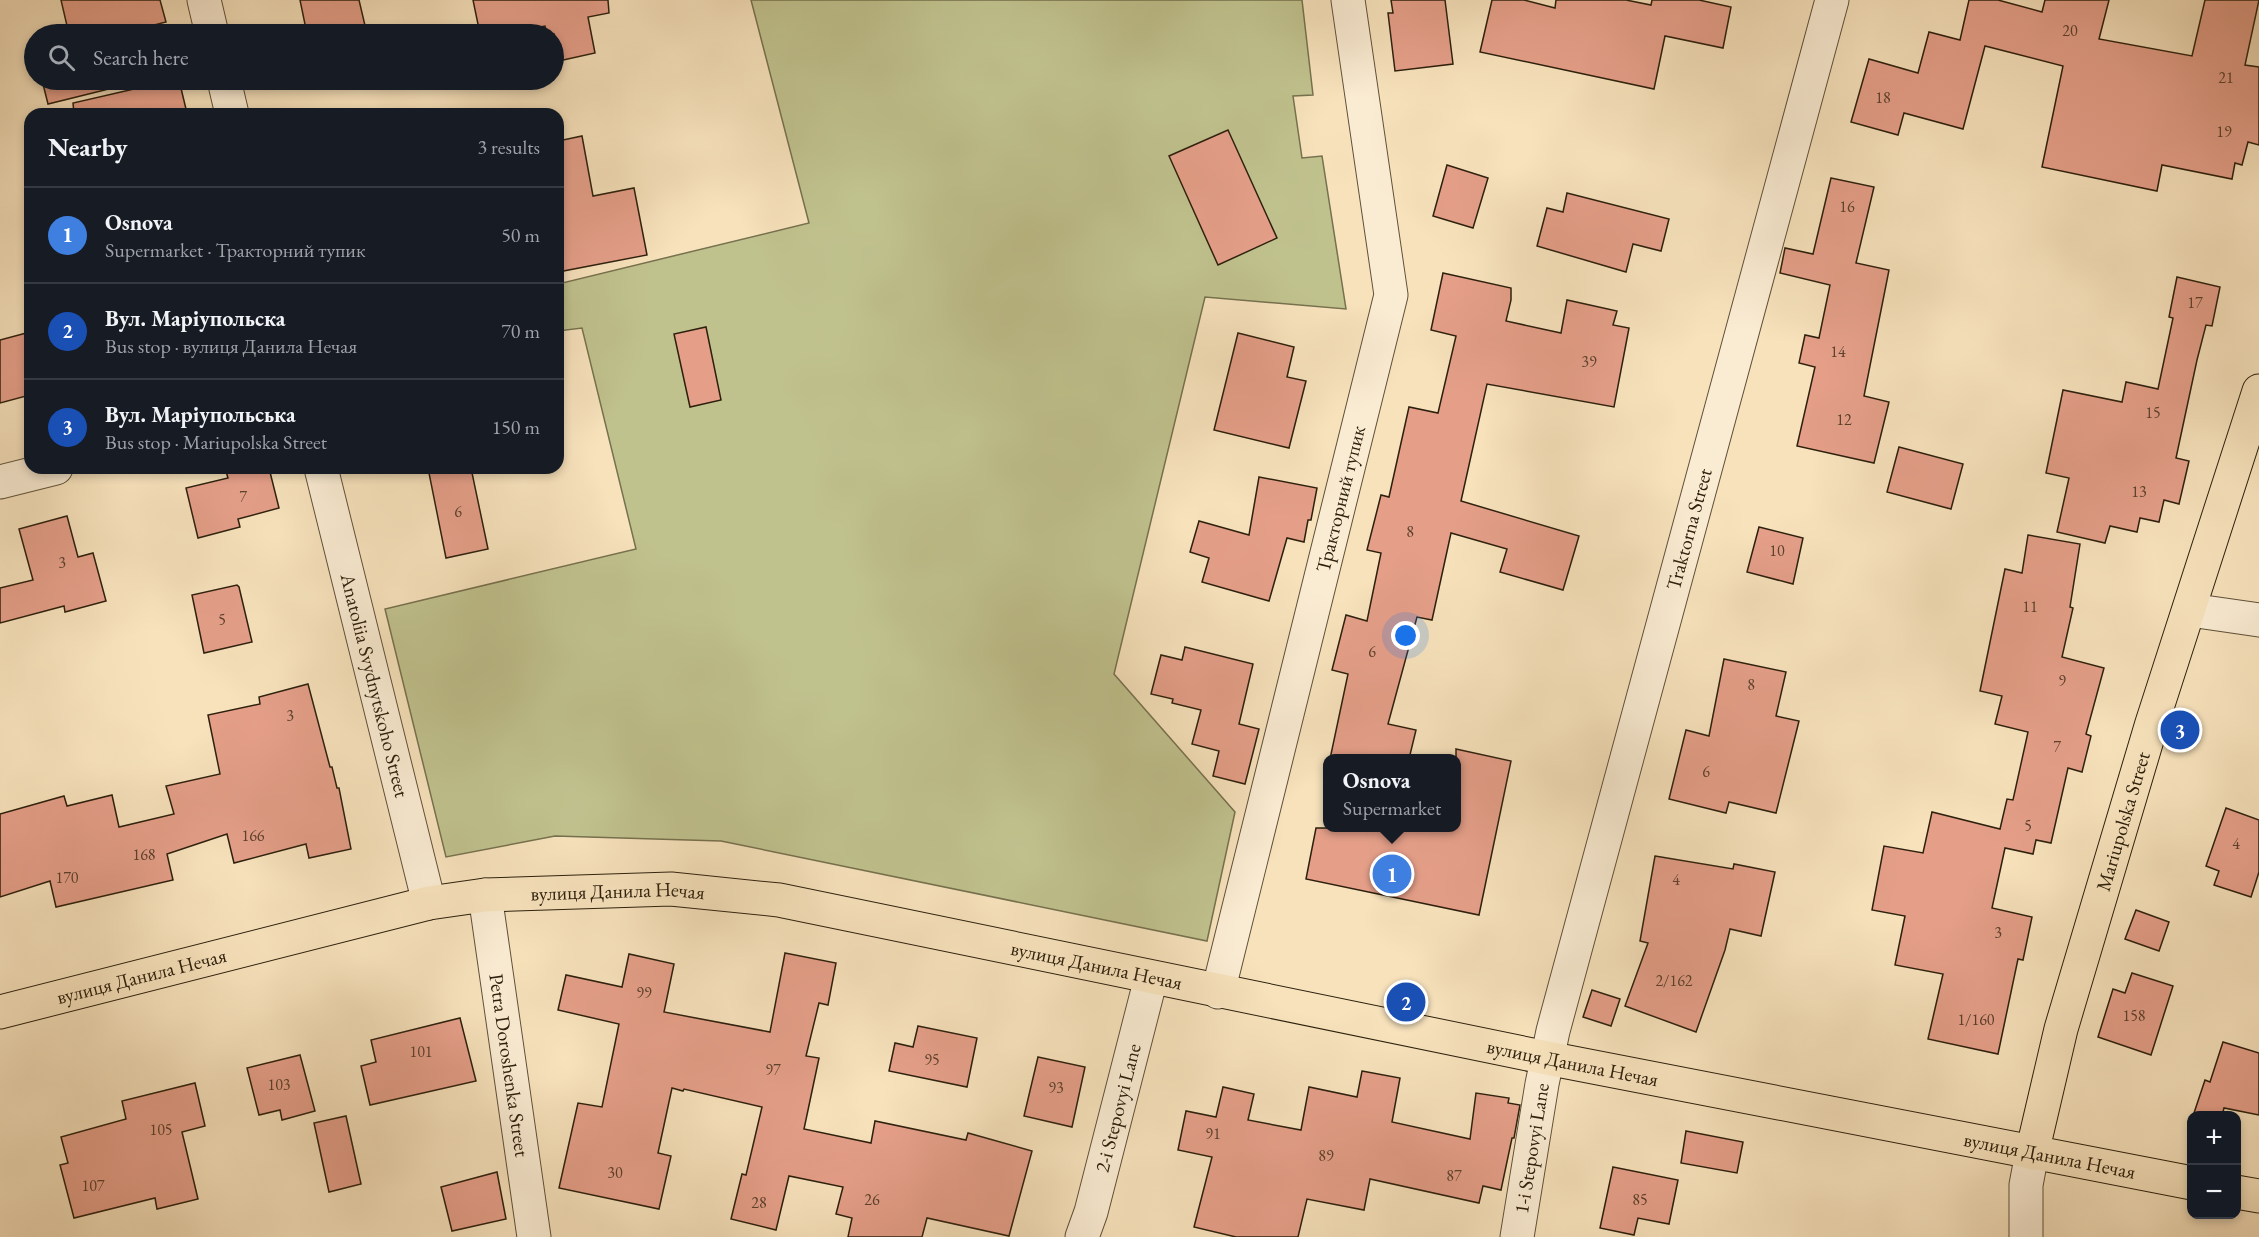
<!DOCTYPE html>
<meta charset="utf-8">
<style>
:root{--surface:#171b24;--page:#242831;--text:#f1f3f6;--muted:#9ea1a6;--line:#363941;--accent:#c59692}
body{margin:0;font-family:"EB Garamond",serif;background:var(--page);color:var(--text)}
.controls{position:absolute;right:18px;bottom:18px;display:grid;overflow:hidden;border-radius:12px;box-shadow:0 3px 9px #0003}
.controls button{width:54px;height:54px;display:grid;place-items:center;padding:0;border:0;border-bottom:2px solid var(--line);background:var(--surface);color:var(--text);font:30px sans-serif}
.you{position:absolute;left:1406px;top:636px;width:21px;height:21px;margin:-15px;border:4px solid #fff;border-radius:50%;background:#1a73e8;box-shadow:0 0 0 9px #1a73e833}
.badge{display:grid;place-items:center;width:39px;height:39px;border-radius:50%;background:var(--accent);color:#fff;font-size:20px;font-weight:700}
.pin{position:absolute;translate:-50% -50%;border:3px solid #fff;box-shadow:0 2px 6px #0006}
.popup{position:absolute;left:1323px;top:754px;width:138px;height:78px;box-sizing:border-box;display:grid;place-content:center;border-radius:12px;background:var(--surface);filter:drop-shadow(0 2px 4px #0005);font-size:20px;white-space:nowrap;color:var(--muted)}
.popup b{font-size:22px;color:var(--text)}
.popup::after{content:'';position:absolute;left:50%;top:100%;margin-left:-12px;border:12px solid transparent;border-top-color:var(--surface)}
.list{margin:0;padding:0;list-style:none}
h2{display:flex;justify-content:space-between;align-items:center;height:78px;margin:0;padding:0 24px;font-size:26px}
h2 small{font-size:20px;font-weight:400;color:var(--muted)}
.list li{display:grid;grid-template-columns:39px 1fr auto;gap:18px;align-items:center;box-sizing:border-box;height:96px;padding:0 24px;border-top:2px solid var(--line)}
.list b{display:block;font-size:22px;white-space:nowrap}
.list p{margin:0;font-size:20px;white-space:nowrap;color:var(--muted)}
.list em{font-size:20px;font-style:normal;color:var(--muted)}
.icon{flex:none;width:33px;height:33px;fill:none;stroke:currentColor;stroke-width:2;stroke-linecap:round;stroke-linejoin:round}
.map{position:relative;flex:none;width:2259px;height:1237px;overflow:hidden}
.search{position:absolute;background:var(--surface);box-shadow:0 3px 9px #0003;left:24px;top:24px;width:540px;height:66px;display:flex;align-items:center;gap:15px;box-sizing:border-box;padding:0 21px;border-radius:33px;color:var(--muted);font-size:22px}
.panel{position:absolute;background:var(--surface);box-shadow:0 3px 9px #0003;left:24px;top:108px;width:540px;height:366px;border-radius:18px}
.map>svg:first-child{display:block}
.green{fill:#c0c28e;stroke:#76714e;stroke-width:1.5}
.building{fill:#e59f89;stroke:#2d200d;stroke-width:1.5}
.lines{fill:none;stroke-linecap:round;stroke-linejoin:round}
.minor-casing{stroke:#605039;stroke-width:35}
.major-casing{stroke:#2d200d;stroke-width:35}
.minor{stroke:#faecd3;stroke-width:33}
.major{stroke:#f7e2bc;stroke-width:33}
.labels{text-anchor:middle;stroke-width:5;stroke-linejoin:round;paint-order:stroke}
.number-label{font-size:16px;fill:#5b402c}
.street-label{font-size:20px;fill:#2d200d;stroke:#faecd3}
</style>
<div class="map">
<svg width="2259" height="1237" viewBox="0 0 2259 1237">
<rect width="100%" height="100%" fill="#f7e2bc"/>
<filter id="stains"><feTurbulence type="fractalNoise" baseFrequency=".00333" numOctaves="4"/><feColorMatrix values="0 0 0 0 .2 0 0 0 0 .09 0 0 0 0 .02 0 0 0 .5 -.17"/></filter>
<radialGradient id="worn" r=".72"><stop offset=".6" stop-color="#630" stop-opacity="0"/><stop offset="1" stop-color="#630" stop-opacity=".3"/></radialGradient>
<path class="green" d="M 751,0 L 1302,0 L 1313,95 L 1293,96 L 1302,158 L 1322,156 L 1346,309 L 1205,297 L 1114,674 L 1235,812 L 1207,941 L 721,841 L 555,836 L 446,857 L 385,609 L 636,549 L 582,328 L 558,331 L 558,284 L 809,223 Z"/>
<g class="building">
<path d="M 61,0 L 160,0 L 166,22 L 146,27 L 147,34 L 50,34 L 68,30 Z"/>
<path d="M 300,0 L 359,0 L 367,34 L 307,34 Z"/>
<path d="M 473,0 L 608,0 L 609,13 L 588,17 L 595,53 L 554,62 L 554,34 L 547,34 L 545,26 L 502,34 L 480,34 Z"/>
<path d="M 1391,0 L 1445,0 L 1453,64 L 1395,71 L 1388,13 L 1393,13 Z"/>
<path d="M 1492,0 L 1524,0 L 1555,8 L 1556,0 L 1626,0 L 1651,5 L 1652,0 L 1699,0 L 1731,7 L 1723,48 L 1665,36 L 1654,89 L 1480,52 Z"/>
<path d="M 1969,0 L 1998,0 L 2042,12 L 2045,0 L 2109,0 L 2099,39 L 2192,56 L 2205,0 L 2259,0 L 2245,65 L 2259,67 L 2259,145 L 2248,142 L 2242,165 L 2235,163 L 2232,179 L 2162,165 L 2157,191 L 2042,167 L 2063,66 L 1985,46 L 1963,129 L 1904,113 L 1898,135 L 1851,122 L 1869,59 L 1918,73 L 1929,32 L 1960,40 Z"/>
<path d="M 42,80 L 120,80 L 121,86 L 48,104 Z"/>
<path d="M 173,80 L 179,80 L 186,109 L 166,114 L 74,114 L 73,103 Z"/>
<path d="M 316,80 L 358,80 L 318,88 Z"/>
<path d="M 1228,130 L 1277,238 L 1218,265 L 1169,156 Z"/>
<path d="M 582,136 L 593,196 L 634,188 L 647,255 L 558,272 L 558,141 Z"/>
<path d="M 1447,165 L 1488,178 L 1473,228 L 1433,216 Z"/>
<path d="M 1831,178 L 1874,187 L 1856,263 L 1889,270 L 1864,396 L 1889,402 L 1874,463 L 1797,446 L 1815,367 L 1799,363 L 1805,335 L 1819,338 L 1830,285 L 1780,273 L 1785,248 L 1813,254 Z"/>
<path d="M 1567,193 L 1669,219 L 1661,251 L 1633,244 L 1626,272 L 1537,246 L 1547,208 L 1563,212 Z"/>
<path d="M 1443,273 L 1511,288 L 1511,300 L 1506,321 L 1561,333 L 1567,300 L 1617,311 L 1613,325 L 1629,328 L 1614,407 L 1487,384 L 1461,501 L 1579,536 L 1563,590 L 1500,572 L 1507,549 L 1451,533 L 1432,620 L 1417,617 L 1388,724 L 1416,730 L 1409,759 L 1330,759 L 1348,674 L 1332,670 L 1346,615 L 1367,621 L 1381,553 L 1367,550 L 1381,495 L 1389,497 L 1409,407 L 1438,413 L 1456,336 L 1431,330 Z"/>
<path d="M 2177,277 L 2220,287 L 2212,326 L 2206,325 L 2197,360 L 2176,458 L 2189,461 L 2179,504 L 2164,500 L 2159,522 L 2140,518 L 2137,532 L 2110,526 L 2105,543 L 2057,532 L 2069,478 L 2046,473 L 2063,390 L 2122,402 L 2126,382 L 2158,389 L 2173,318 L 2169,317 Z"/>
<path d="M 706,327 L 721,400 L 690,407 L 674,334 Z"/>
<path d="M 30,332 L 30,395 L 0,403 L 0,340 Z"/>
<path d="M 1238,333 L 1294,347 L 1287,377 L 1306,381 L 1289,448 L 1214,430 Z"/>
<path d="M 1899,447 L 1963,464 L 1951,509 L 1887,492 Z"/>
<path d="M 225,468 L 269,468 L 279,508 L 238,519 L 240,527 L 198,538 L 186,488 L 228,478 Z"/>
<path d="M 454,468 L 471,468 L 488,549 L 446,558 L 429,473 Z"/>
<path d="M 1259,477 L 1317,488 L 1311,520 L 1308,520 L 1304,542 L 1287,538 L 1269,601 L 1202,582 L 1209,558 L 1190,552 L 1199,521 L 1249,535 Z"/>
<path d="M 67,516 L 78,557 L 93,553 L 106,601 L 65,612 L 64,606 L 0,623 L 0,588 L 33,580 L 19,529 Z"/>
<path d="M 1759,527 L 1803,538 L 1793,584 L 1747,572 Z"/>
<path d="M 2028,535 L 2080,544 L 2070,607 L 2073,608 L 2062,657 L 2104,668 L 2086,734 L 2091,736 L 2082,772 L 2068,768 L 2051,843 L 2036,840 L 2033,854 L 2005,848 L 1992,908 L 2032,917 L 2023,960 L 2018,959 L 1998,1054 L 1928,1039 L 1943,974 L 1895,965 L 1905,916 L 1872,910 L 1884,846 L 1923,853 L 1932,812 L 2000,829 L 2007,799 L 2013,800 L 2028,732 L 1995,724 L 2002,696 L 1980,691 L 2005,569 L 2022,573 Z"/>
<path d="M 237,585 L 239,587 L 252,642 L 204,653 L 192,595 Z"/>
<path d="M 1185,647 L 1253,664 L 1239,724 L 1259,729 L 1245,784 L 1213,776 L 1219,751 L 1192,744 L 1201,710 L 1172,703 L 1173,699 L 1151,694 L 1161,655 L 1182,660 Z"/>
<path d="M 1724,659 L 1786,672 L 1776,716 L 1799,721 L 1776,813 L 1729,802 L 1726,813 L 1669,799 L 1686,730 L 1709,736 Z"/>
<path d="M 308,684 L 330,767 L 332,767 L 337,788 L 339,788 L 351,849 L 309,858 L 306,844 L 234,863 L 227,834 L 167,854 L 173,880 L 56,907 L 50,881 L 0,897 L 0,814 L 64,796 L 67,806 L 112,795 L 119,827 L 174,814 L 166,786 L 220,774 L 208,715 L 260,704 L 259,697 Z"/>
<path d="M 1456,749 L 1511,761 L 1479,915 L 1306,879 L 1316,828 L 1456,828 Z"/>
<path d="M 2226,808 L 2259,820 L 2259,872 L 2251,897 L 2214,885 L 2219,871 L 2206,866 Z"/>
<path d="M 1655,856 L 1733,869 L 1734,864 L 1775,872 L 1761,936 L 1730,929 L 1725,950 L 1696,1032 L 1625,1006 L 1648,943 L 1640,941 Z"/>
<path d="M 2136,910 L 2169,922 L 2159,951 L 2125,939 Z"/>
<path d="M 785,953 L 836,963 L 828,1005 L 819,1003 L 806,1056 L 819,1058 L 804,1129 L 871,1143 L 875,1121 L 966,1140 L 968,1133 L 1032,1151 L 1009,1236 L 927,1218 L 922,1237 L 848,1237 L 852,1218 L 836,1214 L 843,1187 L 789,1176 L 776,1230 L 731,1219 L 742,1174 L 746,1175 L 762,1107 L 684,1089 L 683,1091 L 672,1088 L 658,1153 L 671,1156 L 659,1209 L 559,1188 L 578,1103 L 602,1107 L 619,1024 L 558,1010 L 566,975 L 622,987 L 629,954 L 674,964 L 664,1012 L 770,1032 Z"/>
<path d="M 2132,973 L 2173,986 L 2151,1055 L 2098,1037 L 2113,989 L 2125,993 Z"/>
<path d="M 1592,990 L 1620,999 L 1611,1026 L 1583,1017 Z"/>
<path d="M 460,1018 L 476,1081 L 370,1105 L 361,1066 L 376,1062 L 371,1040 Z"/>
<path d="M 918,1026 L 977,1038 L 967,1087 L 889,1071 L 895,1043 L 913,1047 Z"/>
<path d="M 2223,1042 L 2259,1053 L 2259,1115 L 2224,1108 L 2222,1116 L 2193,1116 L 2205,1080 L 2210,1082 Z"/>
<path d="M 300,1055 L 315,1111 L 282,1120 L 280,1110 L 259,1115 L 247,1068 Z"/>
<path d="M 1038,1057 L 1085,1067 L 1072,1127 L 1024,1116 Z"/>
<path d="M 1362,1071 L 1400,1078 L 1392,1122 L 1470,1139 L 1476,1093 L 1509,1098 L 1508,1103 L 1520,1105 L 1514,1138 L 1512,1138 L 1501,1190 L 1483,1186 L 1479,1203 L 1370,1179 L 1364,1210 L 1307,1199 L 1298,1237 L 1236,1237 L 1194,1227 L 1212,1157 L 1178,1150 L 1186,1111 L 1216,1117 L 1223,1087 L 1254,1094 L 1248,1120 L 1301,1130 L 1309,1087 L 1357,1097 Z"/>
<path d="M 195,1083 L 205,1126 L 182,1132 L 198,1199 L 157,1209 L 155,1198 L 74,1218 L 60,1165 L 68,1163 L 61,1137 L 126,1119 L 122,1101 Z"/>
<path d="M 346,1116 L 361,1184 L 329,1192 L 314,1123 Z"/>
<path d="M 1686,1131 L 1743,1142 L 1737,1173 L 1681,1163 Z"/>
<path d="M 1613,1167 L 1678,1180 L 1669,1224 L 1638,1218 L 1634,1235 L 1600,1228 Z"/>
<path d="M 497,1172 L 506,1219 L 452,1231 L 441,1187 Z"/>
</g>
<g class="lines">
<g class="minor-casing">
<g id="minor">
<path d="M 204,0 L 212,34"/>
<path d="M 224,80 L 232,114"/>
<path id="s1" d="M 321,468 L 429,903"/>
<path d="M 0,482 L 56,468"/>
<path d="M 2190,610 L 2259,620"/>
<path id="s2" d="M 485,895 L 534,1237"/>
<path id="s3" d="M 1218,992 L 1391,295 L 1348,0"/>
<path id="s4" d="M 1082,1237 L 1091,1212 L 1151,978"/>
<path id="s5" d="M 1517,1237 L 1542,1084 L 1553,1031 L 1832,0"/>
<path d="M 2026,1237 L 2026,1185 L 2032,1153"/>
</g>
</g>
<g class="major-casing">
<g id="major">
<path id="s6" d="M 0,1012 L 429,903 L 485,895 L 671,889 L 779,900 L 1547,1058 L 2192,1183"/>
<path id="s7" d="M 2032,1153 L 2061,1029 L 2152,723 L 2259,391"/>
<path d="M 2236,1192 L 2259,1196"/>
</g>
</g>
<use href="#minor" class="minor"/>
<use href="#major" class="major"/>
</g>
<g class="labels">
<g class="number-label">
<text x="2070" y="36">20</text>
<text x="2226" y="83">21</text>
<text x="1883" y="103">18</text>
<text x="2224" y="137">19</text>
<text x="1847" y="212">16</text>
<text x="2195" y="308">17</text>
<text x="1838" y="357">14</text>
<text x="1589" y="367">39</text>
<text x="2153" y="418">15</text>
<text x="1844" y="425">12</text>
<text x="2139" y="497">13</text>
<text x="243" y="502">7</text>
<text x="458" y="517">6</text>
<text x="1410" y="537">8</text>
<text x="1777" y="556">10</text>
<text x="62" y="568">3</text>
<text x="2030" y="612">11</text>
<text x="222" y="625">5</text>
<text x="1372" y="657">6</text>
<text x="2062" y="686">9</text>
<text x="1751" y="690">8</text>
<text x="290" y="721">3</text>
<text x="2057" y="752">7</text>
<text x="1706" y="777">6</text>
<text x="2028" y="831">5</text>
<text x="253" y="841">166</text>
<text x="2236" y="849">4</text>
<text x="144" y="860">168</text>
<text x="67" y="883">170</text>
<text x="1676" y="885">4</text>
<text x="1998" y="938">3</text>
<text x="1674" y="986">2/162</text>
<text x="644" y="998">99</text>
<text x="2134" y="1021">158</text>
<text x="1976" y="1025">1/160</text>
<text x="421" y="1057">101</text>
<text x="932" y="1065">95</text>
<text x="773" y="1075">97</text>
<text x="279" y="1090">103</text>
<text x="1056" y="1093">93</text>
<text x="161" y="1135">105</text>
<text x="1213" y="1139">91</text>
<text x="1326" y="1161">89</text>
<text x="615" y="1178">30</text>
<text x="1454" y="1181">87</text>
<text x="93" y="1191">107</text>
<text x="872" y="1205">26</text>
<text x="1640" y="1205">85</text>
<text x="759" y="1208">28</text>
</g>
<g class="street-label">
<text dy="7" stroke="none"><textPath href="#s3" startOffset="508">Тракторний тупик</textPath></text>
<text dy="7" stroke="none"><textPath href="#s5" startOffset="729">Traktorna Street</textPath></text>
<text dy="7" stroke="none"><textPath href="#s1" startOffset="224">Anatoliia Svydnytskoho Street</textPath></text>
<text dy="7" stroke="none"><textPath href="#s7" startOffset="344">Mariupolska Street</textPath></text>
<text dy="7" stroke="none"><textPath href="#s6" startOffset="632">вулиця Данила Нечая</textPath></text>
<text dy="7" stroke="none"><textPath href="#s6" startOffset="1118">вулиця Данила Нечая</textPath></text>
<text dy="7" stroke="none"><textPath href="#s6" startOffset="146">вулиця Данила Нечая</textPath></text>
<text dy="7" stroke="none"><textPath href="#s6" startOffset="1604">вулиця Данила Нечая</textPath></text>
<text dy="7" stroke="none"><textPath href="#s2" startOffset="172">Petra Doroshenka Street</textPath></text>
<text dy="7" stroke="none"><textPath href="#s4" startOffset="134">2-i Stepovyi Lane</textPath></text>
<text dy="7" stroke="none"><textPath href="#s5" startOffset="90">1-i Stepovyi Lane</textPath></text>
<text dy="7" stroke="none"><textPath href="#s6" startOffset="2090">вулиця Данила Нечая</textPath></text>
</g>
</g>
<rect width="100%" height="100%" filter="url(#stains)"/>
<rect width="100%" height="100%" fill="url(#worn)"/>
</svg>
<div class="controls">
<button>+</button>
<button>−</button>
</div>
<div class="you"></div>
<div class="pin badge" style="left:1392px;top:874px;background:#3f7fe0">1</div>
<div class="popup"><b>Osnova</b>Supermarket</div>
<div class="pin badge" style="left:1406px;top:1002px;background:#1a4fb4">2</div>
<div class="pin badge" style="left:2180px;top:730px;background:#1a4fb4">3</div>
<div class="search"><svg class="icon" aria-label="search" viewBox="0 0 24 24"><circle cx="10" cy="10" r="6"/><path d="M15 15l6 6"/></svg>Search here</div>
<section class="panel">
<h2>Nearby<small>3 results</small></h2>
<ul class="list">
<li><span class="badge" style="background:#3f7fe0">1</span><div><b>Osnova</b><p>Supermarket · Тракторний тупик</p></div><em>50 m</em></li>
<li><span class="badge" style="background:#1a4fb4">2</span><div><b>Вул. Маріупольска</b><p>Bus stop · вулиця Данила Нечая</p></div><em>70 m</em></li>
<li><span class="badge" style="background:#1a4fb4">3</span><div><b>Вул. Маріупольська</b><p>Bus stop · Mariupolska Street</p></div><em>150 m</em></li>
</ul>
</section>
</div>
